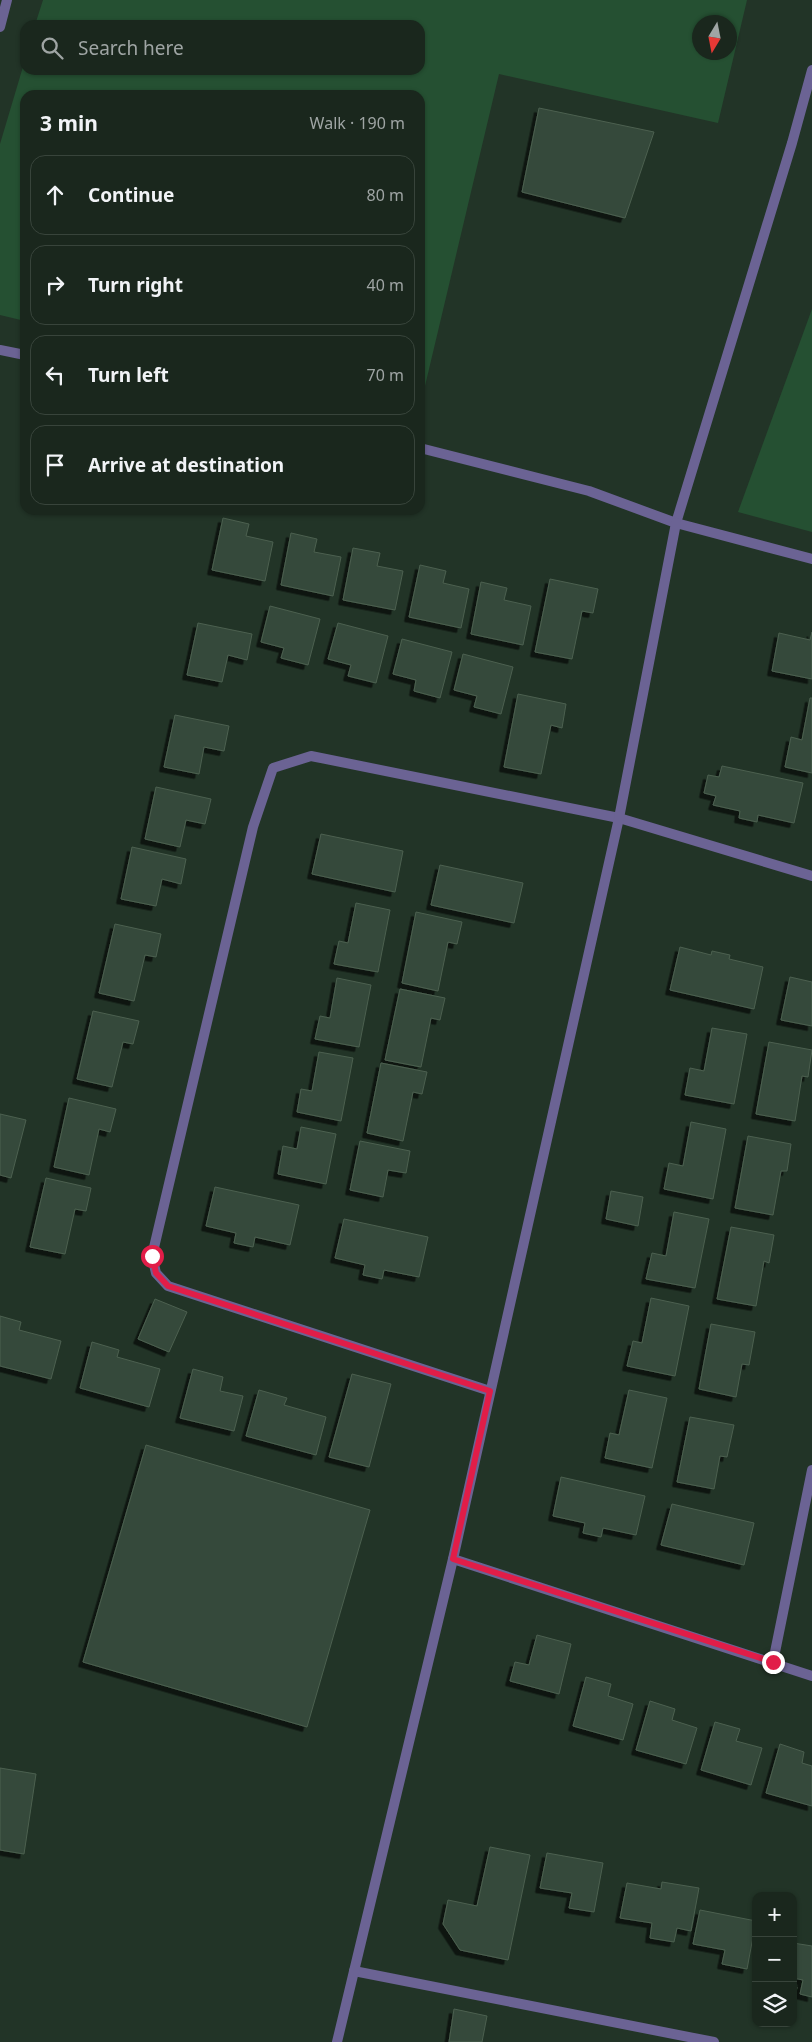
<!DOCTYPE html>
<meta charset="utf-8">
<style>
:root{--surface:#1a271d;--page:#27332a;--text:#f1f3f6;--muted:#9fa5a4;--line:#38443b}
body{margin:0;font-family:"Noto Sans",sans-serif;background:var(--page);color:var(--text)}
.controls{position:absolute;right:15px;bottom:15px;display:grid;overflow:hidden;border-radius:10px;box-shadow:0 1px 4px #0004}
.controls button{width:45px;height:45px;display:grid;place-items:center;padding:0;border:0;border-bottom:1px solid var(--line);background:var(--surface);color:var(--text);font:25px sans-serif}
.compass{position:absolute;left:692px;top:15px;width:45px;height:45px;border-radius:50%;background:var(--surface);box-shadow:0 1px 4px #0004;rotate:190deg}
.stop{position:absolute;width:15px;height:15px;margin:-11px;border:4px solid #e11d48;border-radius:50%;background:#fff}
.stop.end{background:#e11d48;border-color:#fff;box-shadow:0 1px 5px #0008}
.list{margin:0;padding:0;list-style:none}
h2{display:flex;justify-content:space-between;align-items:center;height:65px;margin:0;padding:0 20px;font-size:21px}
h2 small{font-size:16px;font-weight:400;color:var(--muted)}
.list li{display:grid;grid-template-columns:32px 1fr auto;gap:15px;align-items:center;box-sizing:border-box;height:80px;margin:0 10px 10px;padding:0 10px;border:1px solid var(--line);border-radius:15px}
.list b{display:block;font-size:19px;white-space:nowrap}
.list em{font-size:16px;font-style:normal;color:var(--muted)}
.icon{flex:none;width:28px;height:28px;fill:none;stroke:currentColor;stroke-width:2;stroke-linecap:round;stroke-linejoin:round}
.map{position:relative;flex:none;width:812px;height:2042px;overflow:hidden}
.search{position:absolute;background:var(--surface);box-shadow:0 1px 4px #0004;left:20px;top:20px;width:405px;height:55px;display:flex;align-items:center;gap:12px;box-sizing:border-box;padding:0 18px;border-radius:15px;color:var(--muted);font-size:19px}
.panel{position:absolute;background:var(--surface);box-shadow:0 1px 4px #0004;left:20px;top:90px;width:405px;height:425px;border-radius:15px}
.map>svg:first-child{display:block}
.green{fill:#255032;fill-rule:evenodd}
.building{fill:#35493a;stroke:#4c6050;filter:url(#shadow)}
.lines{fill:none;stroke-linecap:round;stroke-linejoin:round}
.lane{stroke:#6b6394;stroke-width:10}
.street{stroke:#6b6394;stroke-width:10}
.route{stroke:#e11d48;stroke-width:6}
</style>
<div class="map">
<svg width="812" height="2042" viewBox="0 0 812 2042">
<defs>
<filter id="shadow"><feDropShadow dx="-4.5" dy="4.5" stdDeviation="0" flood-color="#0009"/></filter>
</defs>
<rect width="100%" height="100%" fill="#223427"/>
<g class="green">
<path d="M 43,0 L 747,0 L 718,123 L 499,74 L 420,407 L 420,95 L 25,95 L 25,321 L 0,315 L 0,144 L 25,60 L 25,70 L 420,70 L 420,25 L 35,25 ZM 700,22 L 730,22 L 730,52 L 700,52 Z"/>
<path d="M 812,309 L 812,532 L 738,512 Z"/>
</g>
<g class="building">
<path d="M 539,108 L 654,132 L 625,218 L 522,192 Z"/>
<path d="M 223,518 L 249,524 L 246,536 L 273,542 L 265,581 L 212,570 Z"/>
<path d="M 291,533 L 317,539 L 314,552 L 341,557 L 333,596 L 281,585 Z"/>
<path d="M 353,548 L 380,553 L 377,566 L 403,571 L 395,610 L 343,600 Z"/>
<path d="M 420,565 L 446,571 L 443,583 L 469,589 L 461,628 L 409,617 Z"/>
<path d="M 550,579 L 598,589 L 593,613 L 582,611 L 572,659 L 535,652 Z"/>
<path d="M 481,582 L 507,588 L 504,600 L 531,606 L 523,645 L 471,634 Z"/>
<path d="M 270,606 L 320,619 L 308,665 L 281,658 L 284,648 L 261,642 Z"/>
<path d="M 198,623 L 252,634 L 247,660 L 228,655 L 222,682 L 187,675 Z"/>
<path d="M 338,623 L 388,636 L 376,683 L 348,676 L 351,665 L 328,659 Z"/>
<path d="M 812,632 L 812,679 L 772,671 L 779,633 L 810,640 Z"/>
<path d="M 402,639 L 452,652 L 440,698 L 414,691 L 416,680 L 393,674 Z"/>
<path d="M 463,654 L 513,667 L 501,714 L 474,707 L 477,696 L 454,690 Z"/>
<path d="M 518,694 L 566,704 L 562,728 L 551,725 L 541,774 L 504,767 Z"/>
<path d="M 810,698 L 812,698 L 812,773 L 785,767 L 791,737 L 802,740 Z"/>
<path d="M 175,715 L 229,726 L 224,751 L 204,747 L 199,774 L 164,767 Z"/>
<path d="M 722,766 L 803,783 L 794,823 L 758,815 L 757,822 L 739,818 L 740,811 L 713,805 L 716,796 L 704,793 L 708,775 L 719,777 Z"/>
<path d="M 156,787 L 211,799 L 205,824 L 186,820 L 180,847 L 145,839 Z"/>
<path d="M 321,834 L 403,851 L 395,892 L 312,874 Z"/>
<path d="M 132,847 L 186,859 L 181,884 L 162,879 L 156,906 L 121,899 Z"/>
<path d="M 440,865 L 523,883 L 514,923 L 431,905 Z"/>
<path d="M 356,903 L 390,910 L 378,972 L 334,964 L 339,941 L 348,943 Z"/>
<path d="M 416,912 L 462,922 L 457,944 L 448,942 L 438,991 L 402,983 Z"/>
<path d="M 115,924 L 161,934 L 156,957 L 145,955 L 134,1001 L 99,993 Z"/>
<path d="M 680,947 L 711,955 L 712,951 L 730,955 L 729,959 L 763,967 L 754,1009 L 670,990 Z"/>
<path d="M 790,977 L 812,982 L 812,1026 L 781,1020 Z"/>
<path d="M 337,978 L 371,985 L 359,1047 L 315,1039 L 320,1016 L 330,1018 Z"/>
<path d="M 400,989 L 445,998 L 440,1020 L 431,1018 L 421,1067 L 385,1060 Z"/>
<path d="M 93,1011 L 139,1021 L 133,1044 L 123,1042 L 112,1087 L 77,1079 Z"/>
<path d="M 712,1028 L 747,1034 L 734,1104 L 685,1095 L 690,1068 L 704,1071 Z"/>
<path d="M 769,1042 L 812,1050 L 808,1077 L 802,1076 L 795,1121 L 756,1114 Z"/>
<path d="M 319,1052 L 353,1058 L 341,1121 L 297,1112 L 301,1089 L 312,1091 Z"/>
<path d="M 381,1063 L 427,1072 L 422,1094 L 413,1092 L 403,1141 L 367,1133 Z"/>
<path d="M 69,1098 L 116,1109 L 110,1132 L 99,1129 L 89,1175 L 54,1167 Z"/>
<path d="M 0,1114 L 26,1120 L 11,1178 L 0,1175 Z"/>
<path d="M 691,1122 L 726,1129 L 713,1199 L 664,1189 L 669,1163 L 683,1166 Z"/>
<path d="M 301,1127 L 336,1134 L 326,1184 L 278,1174 L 283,1146 L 297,1149 Z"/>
<path d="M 748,1136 L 791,1144 L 787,1171 L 781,1171 L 773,1215 L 735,1208 Z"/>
<path d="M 360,1141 L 410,1151 L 406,1173 L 388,1170 L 383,1197 L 350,1190 Z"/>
<path d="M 46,1178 L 91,1188 L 86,1211 L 75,1209 L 65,1254 L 30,1247 Z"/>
<path d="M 215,1187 L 299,1205 L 290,1245 L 255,1237 L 253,1247 L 234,1243 L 236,1233 L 206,1226 Z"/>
<path d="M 611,1191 L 643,1197 L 638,1226 L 606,1219 Z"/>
<path d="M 674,1212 L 709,1219 L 695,1288 L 646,1279 L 652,1253 L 666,1256 Z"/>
<path d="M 344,1219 L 428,1237 L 419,1277 L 384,1270 L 382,1279 L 363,1275 L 365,1265 L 335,1258 Z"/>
<path d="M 731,1227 L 774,1235 L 769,1263 L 764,1261 L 756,1306 L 717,1299 Z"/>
<path d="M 651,1298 L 689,1306 L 675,1376 L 627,1366 L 633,1341 L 642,1343 Z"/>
<path d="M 155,1299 L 187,1312 L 169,1352 L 138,1339 Z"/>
<path d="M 0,1316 L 21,1322 L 19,1330 L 61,1341 L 51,1379 L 0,1366 Z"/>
<path d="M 711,1324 L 755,1332 L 749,1365 L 742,1364 L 736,1397 L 699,1389 Z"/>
<path d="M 92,1342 L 119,1350 L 117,1357 L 160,1369 L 149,1407 L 80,1388 Z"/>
<path d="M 193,1369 L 223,1377 L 220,1391 L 243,1396 L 234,1431 L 180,1418 Z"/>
<path d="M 352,1374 L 391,1384 L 369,1467 L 329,1457 Z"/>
<path d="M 259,1390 L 287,1398 L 284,1405 L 326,1417 L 316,1455 L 246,1436 Z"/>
<path d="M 629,1390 L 667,1398 L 652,1468 L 605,1458 L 610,1433 L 619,1435 Z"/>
<path d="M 690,1417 L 734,1425 L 727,1457 L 720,1456 L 714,1489 L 677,1482 Z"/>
<path d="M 146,1445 L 370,1510 L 307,1727 L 83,1662 Z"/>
<path d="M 561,1477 L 645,1496 L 636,1535 L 603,1528 L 601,1537 L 583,1533 L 585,1523 L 553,1516 Z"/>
<path d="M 672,1504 L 754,1523 L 744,1565 L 661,1545 Z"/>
<path d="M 537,1635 L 571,1644 L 559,1694 L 510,1681 L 515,1662 L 529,1665 Z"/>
<path d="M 586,1677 L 611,1684 L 608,1696 L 633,1704 L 623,1740 L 573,1726 Z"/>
<path d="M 650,1701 L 675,1709 L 672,1720 L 697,1728 L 686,1764 L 636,1750 Z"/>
<path d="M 715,1722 L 740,1729 L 736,1741 L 762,1748 L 751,1785 L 701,1770 Z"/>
<path d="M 780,1744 L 804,1752 L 802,1763 L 812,1766 L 812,1806 L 766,1793 Z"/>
<path d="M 0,1768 L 36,1774 L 24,1854 L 0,1850 Z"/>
<path d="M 490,1847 L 530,1855 L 508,1960 L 460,1950 L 443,1924 L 448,1900 L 477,1906 Z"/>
<path d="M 547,1853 L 603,1863 L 594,1912 L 569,1908 L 572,1893 L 540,1888 Z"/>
<path d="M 662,1882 L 699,1888 L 691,1931 L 677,1928 L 674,1942 L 650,1938 L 652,1923 L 620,1918 L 627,1883 L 661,1889 Z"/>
<path d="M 700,1910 L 756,1921 L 747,1969 L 722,1964 L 725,1950 L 693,1944 Z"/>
<path d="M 793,1943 L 812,1946 L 812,1997 L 800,1994 L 803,1980 L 793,1978 Z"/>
<path d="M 793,1987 L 797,1987 L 793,2008 Z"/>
<path d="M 454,2009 L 487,2016 L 482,2042 L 449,2042 Z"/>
</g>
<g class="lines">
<path class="lane" d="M 676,523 L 792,143 L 812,70"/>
<g class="street">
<path d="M 0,27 L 7,0"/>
<path d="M 0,350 L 25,355"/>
<path d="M 420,448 L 589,491 L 676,523 L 812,559"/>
<path d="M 490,1391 L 168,1286 L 156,1273 L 152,1256 L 253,827 L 273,768 L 311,756 L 619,818 L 812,876"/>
<path d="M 453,1559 L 812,1676"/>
<path d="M 773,1662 L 812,1470"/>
<path d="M 354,1971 L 714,2042"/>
<path d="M 337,2042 L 453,1559 L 619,818 L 676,523"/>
</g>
</g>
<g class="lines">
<path class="route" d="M 152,1256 L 156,1273 L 168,1286 L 490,1391 L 453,1559 L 773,1662"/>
</g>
</svg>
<div class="controls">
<button>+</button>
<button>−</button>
<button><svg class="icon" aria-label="layers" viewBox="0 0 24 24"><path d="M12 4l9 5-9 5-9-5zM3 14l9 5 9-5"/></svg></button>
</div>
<svg class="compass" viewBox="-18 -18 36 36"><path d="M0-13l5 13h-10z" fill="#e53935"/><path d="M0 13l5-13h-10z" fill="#9fa5a4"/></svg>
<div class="stop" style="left:152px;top:1256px"></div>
<div class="stop end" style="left:773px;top:1662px"></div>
<div class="search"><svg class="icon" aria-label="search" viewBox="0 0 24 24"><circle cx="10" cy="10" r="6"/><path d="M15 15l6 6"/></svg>Search here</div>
<section class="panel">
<h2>3 min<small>Walk · 190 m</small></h2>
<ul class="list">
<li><svg class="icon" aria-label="ahead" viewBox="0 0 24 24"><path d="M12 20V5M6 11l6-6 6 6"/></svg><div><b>Continue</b></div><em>80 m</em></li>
<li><svg class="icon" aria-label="right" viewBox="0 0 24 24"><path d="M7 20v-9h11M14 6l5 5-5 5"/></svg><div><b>Turn right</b></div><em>40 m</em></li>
<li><svg class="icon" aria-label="left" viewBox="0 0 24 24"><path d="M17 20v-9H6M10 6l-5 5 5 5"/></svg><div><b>Turn left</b></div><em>70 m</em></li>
<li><svg class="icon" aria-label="arrive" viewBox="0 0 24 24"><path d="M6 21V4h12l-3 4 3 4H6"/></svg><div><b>Arrive at destination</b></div></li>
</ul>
</section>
</div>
